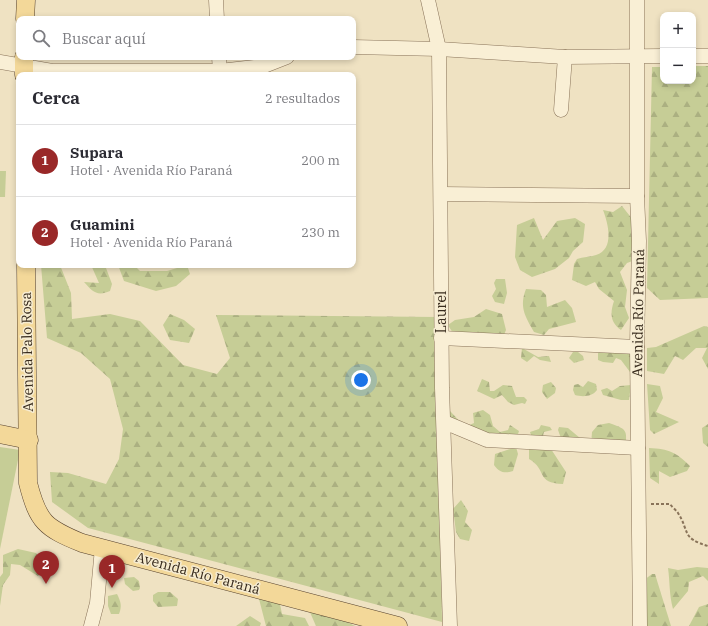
<!DOCTYPE html>
<html lang="es">
<meta charset="utf-8">
<style>
:root{--surface:#fff;--page:#f7f7f7;--text:#2b2b33;--muted:#7c7c81;--line:#e1e1e2;--accent:#992828}
body{margin:0;font-family:"IBM Plex Serif",serif;background:var(--page);color:var(--text)}
.controls{position:absolute;right:12px;top:12px;display:grid;overflow:hidden;border-radius:8px;box-shadow:0 2px 6px #0003}
.controls button{width:36px;height:36px;display:grid;place-items:center;padding:0;border:0;border-bottom:1px solid var(--line);background:var(--surface);color:var(--text);font:20px sans-serif}
.you{position:absolute;left:361px;top:380px;width:14px;height:14px;margin:-10px;border:3px solid #fff;border-radius:50%;background:#1a73e8;box-shadow:0 0 0 6px #1a73e833}
.badge{display:grid;place-items:center;width:26px;height:26px;border-radius:50%;background:var(--accent);color:#fff;font-size:13px;font-weight:700}
.pin{position:absolute;translate:-50% -33px;filter:drop-shadow(0 1px 2px #0008)}
.pin::after{content:'';position:absolute;top:21px;width:14px;height:12px;background:inherit;clip-path:polygon(0 0,100% 0,50% 100%)}
.list{margin:0;padding:0;list-style:none}
h2{display:flex;justify-content:space-between;align-items:center;height:52px;margin:0;padding:0 16px;font-size:17px}
h2 small{font-size:13px;font-weight:400;color:var(--muted)}
.list li{display:grid;grid-template-columns:26px 1fr auto;gap:12px;align-items:center;box-sizing:border-box;height:72px;padding:0 16px;border-top:1px solid var(--line)}
.list b{display:block;font-size:15px;white-space:nowrap}
.list p{margin:0;font-size:13px;white-space:nowrap;color:var(--muted)}
.list em{font-size:13px;font-style:normal;color:var(--muted)}
.icon{flex:none;width:22px;height:22px;fill:none;stroke:currentColor;stroke-width:2;stroke-linecap:round;stroke-linejoin:round}
.map{position:relative;flex:none;width:708px;height:626px;overflow:hidden}
.search{position:absolute;background:var(--surface);box-shadow:0 2px 6px #0003;left:16px;top:16px;width:340px;height:44px;display:flex;align-items:center;gap:10px;box-sizing:border-box;padding:0 14px;border-radius:8px;color:var(--muted);font-size:15px}
.panel{position:absolute;background:var(--surface);box-shadow:0 2px 6px #0003;left:16px;top:72px;width:340px;height:196px;border-radius:8px}
.map>svg:first-child{display:block}
.grass{fill:#c6cd96}
.forest{fill:url(#forest-firs)}
.lines{fill:none;stroke-linecap:round;stroke-linejoin:round}
.minor-casing{stroke:#897359;stroke-width:15}
.major-casing{stroke:#56412d;stroke-width:19}
.path{stroke:#897359;stroke-width:2;stroke-dasharray:3 2;stroke-linecap:butt}
.minor{stroke:#f9efd5;stroke-width:14}
.major{stroke:#f3d899;stroke-width:18}
.labels{text-anchor:middle;stroke-width:3;stroke-linejoin:round;paint-order:stroke}
.street-label{font-size:14px;fill:#382b1d;stroke:#f6ecd2}
</style>
<div class="map">
<svg width="708" height="626" viewBox="0 0 708 626">
<defs>
<pattern id="forest-firs" width="22" height="20" patternUnits="userSpaceOnUse"><rect width="22" height="20" fill="#c6cd96"/><path d="M5 1l3.5 6h-7zM16 11l3.5 6h-7z" fill="#abb081"/></pattern>
</defs>
<rect width="100%" height="100%" fill="#efe2c2"/>
<g class="grass">
<path d="M 0,171 L 6,171 L 5,197 L 0,197 Z"/>
<path d="M 0,447 L 20,450 L 0,549 Z"/>
</g>
<g class="forest">
<path d="M 693,66 L 708,66 L 708,298 L 660,300 L 647,288 L 652,67 L 663,67 L 663,81 L 693,81 Z"/>
<path d="M 622,206 L 633,220 L 638,259 L 627,263 L 620,272 L 627,290 L 625,307 L 629,318 L 621,330 C 610,322 610,313 614,301 L 599,289 L 595,282 L 586,286 L 572,280 L 574,264 L 577,259 C 583,257 590,257 596,255 C 615,249 608,223 603,210 L 613,212 Z"/>
<path d="M 534,218 L 543,240 L 557,221 L 575,218 L 585,224 L 583,242 L 573,251 L 569,258 L 555,269 L 532,277 L 520,270 L 515,257 L 517,225 Z"/>
<path d="M 41,265 L 60,265 L 71,293 L 72,319 L 110,314 L 140,321 L 183,365 L 217,374 L 230,358 L 216,315 L 438,317 L 442,622 L 88,528 L 52,502 L 50,472 L 68,473 L 106,484 L 119,459 L 123,429 L 110,379 L 81,353 L 47,338 Z"/>
<path d="M 91,265 L 106,268 L 112,284 L 110,291 C 97,297 92,291 84,282 L 99,283 Z"/>
<path d="M 118,265 L 134,265 L 140,271 L 167,271 L 187,265 L 190,274 L 176,286 L 156,291 L 124,281 Z"/>
<path d="M 496,279 L 505,279 L 507,293 L 504,304 L 495,302 L 492,296 L 496,289 L 494,283 Z"/>
<path d="M 526,289 L 541,290 L 546,295 L 547,307 L 565,300 L 572,308 L 576,322 L 549,329 L 544,335 L 534,332 C 525,316 519,307 526,289 Z"/>
<path d="M 486,309 L 502,314 L 506,330 L 503,337 L 454,335 L 448,325 L 455,320 L 474,317 Z"/>
<path d="M 170,314 L 184,320 L 195,329 L 189,343 L 170,340 L 163,325 Z"/>
<path d="M 704,326 L 708,327 L 708,369 L 702,358 L 707,348 L 696,348 L 683,360 L 675,356 L 664,374 L 647,371 L 647,348 L 656,347 Z"/>
<path d="M 522,348 L 538,357 L 549,356 L 551,362 L 540,360 L 534,356 L 527,362 L 521,358 Z"/>
<path d="M 608,348 L 611,353 L 625,351 L 631,354 L 634,362 L 630,372 L 621,360 L 616,358 L 613,363 L 603,362 L 598,360 L 598,353 L 602,349 Z"/>
<path d="M 573,352 L 578,352 L 583,356 L 584,360 L 574,363 L 569,358 Z"/>
<path d="M 482,379 L 489,382 L 490,391 L 494,391 L 503,385 L 512,386 L 516,397 L 524,397 L 527,400 L 525,404 L 522,403 L 514,405 L 508,402 L 502,395 L 494,399 L 477,391 Z"/>
<path d="M 588,381 L 596,384 L 597,390 C 592,397 582,397 575,395 L 573,390 L 574,385 L 578,384 L 583,387 Z"/>
<path d="M 551,382 L 556,388 L 555,393 L 547,399 L 542,392 L 543,385 Z"/>
<path d="M 647,384 L 660,386 L 663,398 L 656,412 L 679,422 L 654,434 L 650,430 Z"/>
<path d="M 631,385 L 629,400 L 621,400 L 603,395 L 601,390 L 607,388 L 612,391 L 620,386 Z"/>
<path d="M 483,410 L 490,415 L 493,426 L 500,432 L 508,430 L 510,425 L 519,431 L 515,444 L 448,421 L 450,411 L 465,427 L 474,423 L 473,413 Z"/>
<path d="M 609,423 C 626,429 628,429 625,448 L 591,446 L 592,432 L 598,425 Z"/>
<path d="M 708,424 L 708,447 L 703,443 L 702,428 Z"/>
<path d="M 541,425 L 550,427 L 552,430 L 544,432 L 541,443 L 549,446 L 566,472 L 563,484 C 535,483 548,470 529,459 L 529,447 L 534,443 L 530,432 L 539,429 Z"/>
<path d="M 559,427 L 568,428 L 580,438 L 575,445 L 562,441 L 558,430 Z"/>
<path d="M 516,447 L 518,454 L 513,471 C 504,474 499,472 494,465 L 495,454 Z"/>
<path d="M 649,448 C 669,449 676,452 690,466 L 687,471 L 670,477 L 659,471 L 659,484 L 650,478 Z"/>
<path d="M 461,500 L 468,511 L 465,522 L 472,530 L 469,541 L 460,539 L 456,532 L 453,509 Z"/>
<path d="M 18,549 L 36,553 L 46,567 L 38,576 L 20,565 L 11,564 L 10,575 L 3,585 L 0,606 L 0,577 L 3,573 L 3,555 Z"/>
<path d="M 697,567 L 708,568 L 708,581 L 703,576 L 689,582 L 688,591 L 673,609 C 669,595 670,582 668,568 L 678,570 Z"/>
<path d="M 652,574 L 655,574 L 671,626 L 647,626 L 644,580 Z"/>
<path d="M 134,577 L 139,581 L 140,588 L 139,590 L 133,591 L 125,584 L 124,578 Z"/>
<path d="M 158,592 L 170,592 L 178,599 L 177,606 L 158,607 L 153,601 L 153,595 Z"/>
<path d="M 271,593 L 278,594 L 282,614 L 305,618 L 309,626 L 266,626 L 259,599 Z"/>
<path d="M 117,594 C 121,602 122,606 119,614 L 111,614 L 108,606 L 108,596 Z"/>
<path d="M 708,604 L 708,626 L 689,626 L 699,607 Z"/>
<path d="M 309,610 L 332,614 L 355,626 L 316,626 Z"/>
<path d="M 250,616 L 261,623 L 260,626 L 236,626 Z"/>
</g>
<g class="lines">
<g class="minor-casing">
<g id="minor">
<path d="M 216,0 L 217,19"/>
<path d="M 428,0 L 439,49 L 442,388 L 450,626"/>
<path d="M 637,0 L 637,196 L 639,241 L 637,347 L 640,626"/>
<path d="M 353,47 L 439,49 L 565,57 L 663,56"/>
<path d="M 693,56 L 708,56"/>
<path d="M 219,57 L 220,71"/>
<path d="M 0,62 L 52,71 L 220,71 L 264,66 L 287,57"/>
<path d="M 561,110 L 565,57"/>
<path d="M 441,194 L 637,196"/>
<path d="M 441,338 L 637,347"/>
<path d="M 444,422 L 487,440 L 638,448"/>
<path d="M 91,626 L 97,603 L 102,548"/>
</g>
</g>
<g class="major-casing">
<g id="major">
<path d="M 25,19 L 26,0"/>
<path d="M 24,75 L 24,57"/>
<path d="M 26,265 L 28,483 C 38,522 45,528 82,543 L 398,626"/>
<path d="M 0,434 L 29,440"/>
</g>
</g>
<path class="path" d="M 651,504 L 670,504 C 672,507 676,510 678,513 C 690,532 681,538 708,546"/>
<use href="#minor" class="minor"/>
<use href="#major" class="major"/>
</g>
<g class="labels">
<g class="street-label">
<text transform="translate(441 312) rotate(-90)" y="5">Laurel</text>
<text transform="translate(638 313) rotate(-89)" y="5">Avenida Río Paraná</text>
<text transform="translate(27 352) rotate(-91)" y="5">Avenida Palo Rosa</text>
<text transform="translate(198 573) rotate(15)" y="5">Avenida Río Paraná</text>
</g>
</g>
</svg>
<div class="controls">
<button>+</button>
<button>−</button>
</div>
<div class="you"></div>
<div class="pin badge" style="left:112px;top:588px">1</div>
<div class="pin badge" style="left:46px;top:584px">2</div>
<div class="search"><svg class="icon" aria-label="search" viewBox="0 0 24 24"><circle cx="10" cy="10" r="6"/><path d="M15 15l6 6"/></svg>Buscar aquí</div>
<section class="panel">
<h2>Cerca<small>2 resultados</small></h2>
<ul class="list">
<li><span class="badge">1</span><div><b>Supara</b><p>Hotel · Avenida Río Paraná</p></div><em>200 m</em></li>
<li><span class="badge">2</span><div><b>Guamini</b><p>Hotel · Avenida Río Paraná</p></div><em>230 m</em></li>
</ul>
</section>
</div>
